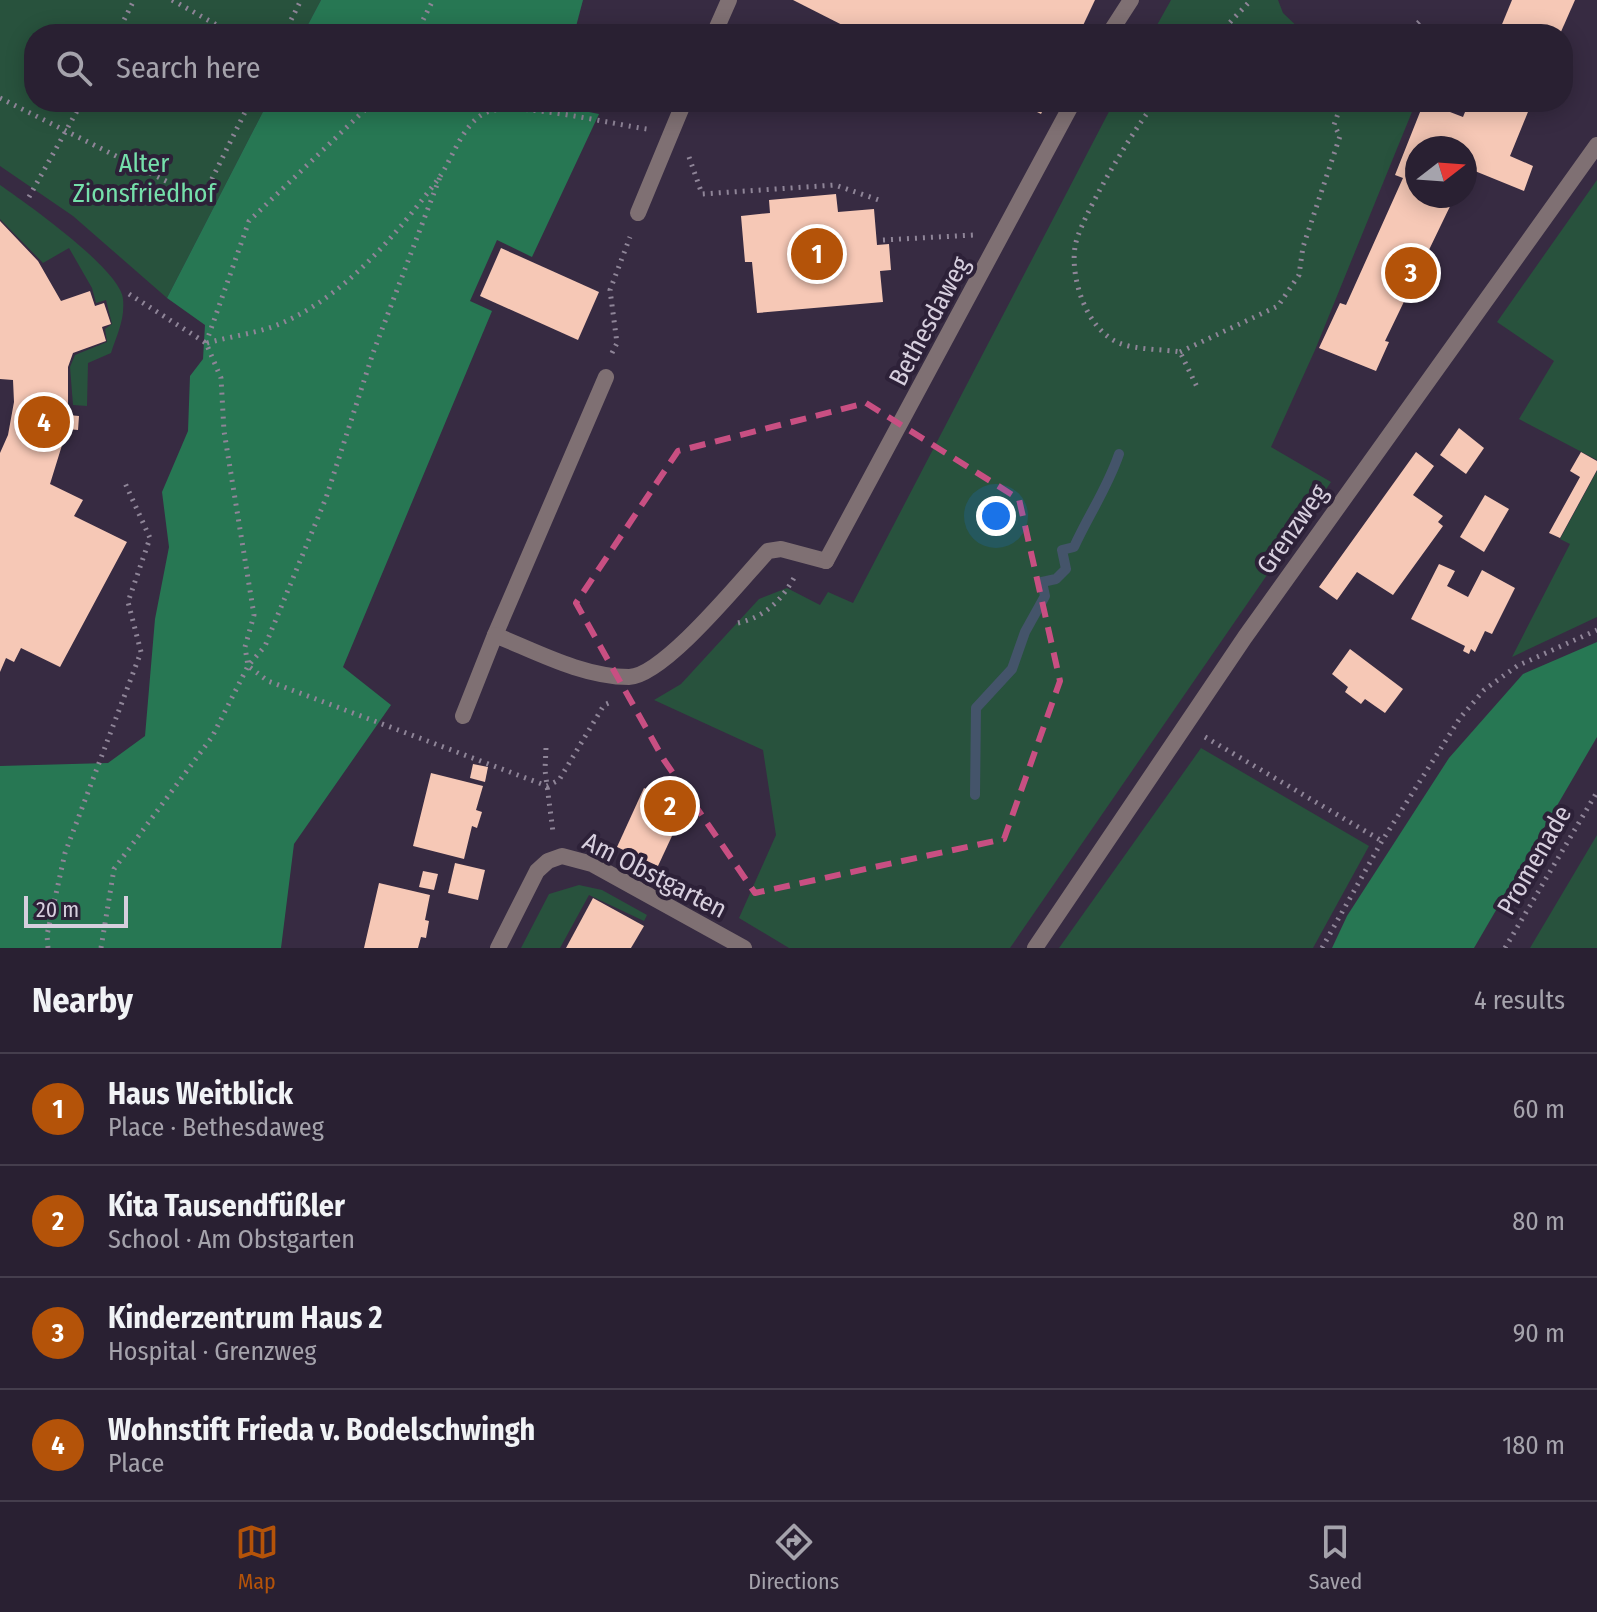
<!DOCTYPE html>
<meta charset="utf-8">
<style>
:root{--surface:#292032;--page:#352d3e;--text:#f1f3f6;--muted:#a5a3ac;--line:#453e4d;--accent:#b45309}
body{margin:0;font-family:"Fira Sans Condensed",sans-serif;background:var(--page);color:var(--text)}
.compass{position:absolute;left:1405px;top:136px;width:72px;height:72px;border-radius:50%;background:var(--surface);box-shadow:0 4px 20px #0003;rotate:73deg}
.scale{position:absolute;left:24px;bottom:20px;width:104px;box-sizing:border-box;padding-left:8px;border:4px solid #d7cfde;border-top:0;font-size:22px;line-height:28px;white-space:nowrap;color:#d7cfde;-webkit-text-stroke:6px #2d2138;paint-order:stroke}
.you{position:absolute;left:996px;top:516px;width:28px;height:28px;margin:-20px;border:6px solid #fff;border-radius:50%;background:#1a73e8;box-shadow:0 0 0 12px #1a73e833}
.badge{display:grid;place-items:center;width:52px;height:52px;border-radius:50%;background:var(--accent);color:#fff;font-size:26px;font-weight:700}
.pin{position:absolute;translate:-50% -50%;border:4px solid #fff;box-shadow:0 2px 8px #0006}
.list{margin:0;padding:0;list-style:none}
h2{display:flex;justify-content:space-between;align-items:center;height:104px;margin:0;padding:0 32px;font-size:34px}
h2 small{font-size:26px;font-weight:400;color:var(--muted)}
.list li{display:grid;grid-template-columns:52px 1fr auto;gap:24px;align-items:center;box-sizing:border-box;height:112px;padding:0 32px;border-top:2px solid var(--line)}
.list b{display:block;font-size:30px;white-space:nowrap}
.list p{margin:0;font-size:26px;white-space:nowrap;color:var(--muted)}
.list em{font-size:26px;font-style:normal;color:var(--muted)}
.icon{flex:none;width:44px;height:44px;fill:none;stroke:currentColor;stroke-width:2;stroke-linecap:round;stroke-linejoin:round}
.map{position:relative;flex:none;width:1597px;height:948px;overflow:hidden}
.search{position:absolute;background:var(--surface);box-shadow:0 4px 20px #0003;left:24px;right:24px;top:24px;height:88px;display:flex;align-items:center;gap:20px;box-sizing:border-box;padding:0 28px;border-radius:32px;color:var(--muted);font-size:30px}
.sheet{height:552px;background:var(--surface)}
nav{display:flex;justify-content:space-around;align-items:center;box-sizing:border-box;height:112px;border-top:2px solid var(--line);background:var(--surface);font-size:22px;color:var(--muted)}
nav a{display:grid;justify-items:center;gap:4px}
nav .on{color:var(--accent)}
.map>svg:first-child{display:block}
.green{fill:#28523d}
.forest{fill:#277753}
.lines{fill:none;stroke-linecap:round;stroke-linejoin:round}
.stream{stroke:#44546a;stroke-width:10}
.building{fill:#f6c8b6}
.path{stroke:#8f8598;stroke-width:5;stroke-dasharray:2 6;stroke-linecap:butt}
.service{stroke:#7f7073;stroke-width:16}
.minor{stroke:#7f7073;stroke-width:16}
.marked{fill:none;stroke:#c84f82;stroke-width:6;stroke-dasharray:16 10;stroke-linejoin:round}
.labels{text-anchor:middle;stroke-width:8;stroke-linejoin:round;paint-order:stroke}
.park-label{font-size:26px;fill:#75e0ab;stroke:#2d2138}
.street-label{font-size:26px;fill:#d7cfde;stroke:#2d2138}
</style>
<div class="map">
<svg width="1597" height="948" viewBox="0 0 1597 948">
<rect width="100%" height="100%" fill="#372b42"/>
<g class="green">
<path d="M 0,0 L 321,0 L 303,34 L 34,34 L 34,102 L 268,102 L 167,298 L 73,216 L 0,166 Z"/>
<path d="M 1171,0 L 1278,0 L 1283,13 L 1305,34 L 1152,34 Z"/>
<path d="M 1114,102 L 1416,102 L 1315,350 L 1271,447 L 1331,482 L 1010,948 L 789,948 L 739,918 L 776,835 L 763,750 L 654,700 L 681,684 L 759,599 L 787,588 L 820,605 L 828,592 L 853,603 Z"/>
<path d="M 1597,180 L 1597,460 L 1519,419 L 1554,361 L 1497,322 Z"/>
<path d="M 0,185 C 26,203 121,270 123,299 C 125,320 117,334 111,353 L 88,363 L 87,406 L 73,405 L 70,367 L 75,355 L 107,342 L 105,329 L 112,324 L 106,300 L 96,303 L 92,288 L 69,248 L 43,263 L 0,219 Z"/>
<path d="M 1597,471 L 1597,617 L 1512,657 L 1570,544 L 1560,539 Z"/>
<path d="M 1201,748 L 1369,846 L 1313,948 L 1059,948 Z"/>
<path d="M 1597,835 L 1597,948 L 1530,948 Z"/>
<path d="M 579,885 L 602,890 L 647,915 L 644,921 L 589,895 L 560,948 L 521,948 L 549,894 Z"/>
</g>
<g class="forest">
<path d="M 321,0 L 583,0 L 574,34 L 303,34 Z"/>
<path d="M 268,102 L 554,102 L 554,105 L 599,114 L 532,257 L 497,240 L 470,301 L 492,311 L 343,667 L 391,705 L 294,844 L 281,948 L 0,948 L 0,766 L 108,763 L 145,736 L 155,619 L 169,547 L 162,492 L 188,431 L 190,376 L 203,359 L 205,325 L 167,298 Z"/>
<path d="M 1597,642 L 1597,737 L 1474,948 L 1332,948 L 1347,916 L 1449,758 L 1523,674 Z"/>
</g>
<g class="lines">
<path class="stream" d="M 975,795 L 976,708 L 1012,669 L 1025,632 L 1045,596 L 1042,582 L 1056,579 L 1066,569 L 1062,550 L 1074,547 C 1089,514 1107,489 1119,454"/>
</g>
<g class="building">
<path d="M 793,0 L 1095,0 L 1079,34 L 860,34 Z"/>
<path d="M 1512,0 L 1575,0 L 1560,34 L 1498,34 Z"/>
<path d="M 1017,102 L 1047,102 L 1041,114 Z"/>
<path d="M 1424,102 L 1463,117 L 1469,102 L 1532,102 L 1510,156 L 1533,166 L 1524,191 L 1465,167 L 1465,148 L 1417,148 L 1417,196 L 1455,196 L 1385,341 L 1389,342 L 1376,371 L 1319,348 L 1340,303 L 1346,305 L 1403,178 L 1395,175 Z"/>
<path d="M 836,194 L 838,212 L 874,209 L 877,245 L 889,244 L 891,270 L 880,271 L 883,302 L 757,313 L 752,262 L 745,262 L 741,216 L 770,213 L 769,200 Z"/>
<path d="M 0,221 L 38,261 L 61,301 L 90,291 L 95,306 L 104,303 L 111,324 L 102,327 L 106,341 L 73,353 L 68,367 L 68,415 L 79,416 L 78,430 L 67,429 L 50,484 L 83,500 L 74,516 L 127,542 L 60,667 L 21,648 L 14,662 L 6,658 L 0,672 L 0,453 L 8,435 L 14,402 L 13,380 L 0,379 Z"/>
<path d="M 501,248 L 599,292 L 578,340 L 480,296 Z"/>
<path d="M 1459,428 L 1484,448 L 1466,474 L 1440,455 Z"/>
<path d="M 1416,452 L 1434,466 L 1413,495 L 1443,516 L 1438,522 L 1443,526 L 1393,595 L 1357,572 L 1337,600 L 1319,587 Z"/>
<path d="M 1581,452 L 1597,461 L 1597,470 L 1560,538 L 1549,533 L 1580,477 L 1570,471 Z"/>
<path d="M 1485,495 L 1509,509 L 1484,552 L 1460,537 Z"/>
<path d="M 1439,564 L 1455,571 L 1447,586 L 1468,597 L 1482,570 L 1515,588 L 1492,634 L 1485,631 L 1475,652 L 1471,649 L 1469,654 L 1463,651 L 1465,646 L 1411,619 Z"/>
<path d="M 1350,649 L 1403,689 L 1385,713 L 1365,699 L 1361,704 L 1345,692 L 1348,687 L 1332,674 Z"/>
<path d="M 473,764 L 488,767 L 485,782 L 470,778 Z"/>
<path d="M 431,773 L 483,786 L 476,810 L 482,812 L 477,828 L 472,826 L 464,859 L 413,846 Z"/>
<path d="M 644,788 L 685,808 L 658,866 L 617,847 Z"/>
<path d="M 455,863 L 485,870 L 478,900 L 448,893 Z"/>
<path d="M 423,871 L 438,874 L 434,890 L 419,887 Z"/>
<path d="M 379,883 L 430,895 L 425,920 L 429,921 L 426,938 L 421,937 L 418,948 L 364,948 Z"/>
<path d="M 593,898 L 644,926 L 631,948 L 566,948 Z"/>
</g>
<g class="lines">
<g class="path">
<path d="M 172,0 L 233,34"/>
<path d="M 117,34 L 134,0"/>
<path d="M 284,34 L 301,0"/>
<path d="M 416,34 L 433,0"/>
<path d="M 1219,34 L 1251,0"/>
<path d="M 1406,34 L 1421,20"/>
<path d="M 0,98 L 202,199 L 250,102"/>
<path d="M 1156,102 C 1137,123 1078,221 1075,247 C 1070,279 1087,330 1119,343 C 1136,350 1162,349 1180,352 L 1198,389"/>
<path d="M 689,157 L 702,194 L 835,185 L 879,200"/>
<path d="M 29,197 L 82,102"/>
<path d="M 883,240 L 974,235"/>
<path d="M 129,294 L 206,343 L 221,378 L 224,431 L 254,615 L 245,647 L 248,666 L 268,681 L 547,786 L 559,780 L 604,705 L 611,702"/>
<path d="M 206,343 L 249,221 L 373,102"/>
<path d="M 207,343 C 228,337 251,334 272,327 C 342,301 395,236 439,178 C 453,158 464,119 490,111 C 520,102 612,124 647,129"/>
<path d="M 1180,352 L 1278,306 L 1299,275 L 1303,247 L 1340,136 L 1334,125 L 1342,102"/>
<path d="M 612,353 L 617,343 L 610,290 L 630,237"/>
<path d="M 738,623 C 765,617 782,600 795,576"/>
<path d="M 1205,737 L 1382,841"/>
<path d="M 546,748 L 545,770 L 553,832"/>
<path d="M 48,948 L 47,935 L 65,853 L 141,652 L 128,602 L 150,538 L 125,483"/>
<path d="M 101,948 L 114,869 L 212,737 L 248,666 L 265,646 L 326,498 L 373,353 L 440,177"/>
<path d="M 1322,948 L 1382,841 L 1460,718 L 1484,690 L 1517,666 L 1597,630"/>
<path d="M 1505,948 L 1597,792"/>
</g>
<g class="service">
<path d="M 495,635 L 606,377"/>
<path d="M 463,716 L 495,635 C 537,652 583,677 629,677 C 664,676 742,579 768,551 L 781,549 L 826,561"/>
</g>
<g class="minor">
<path d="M 714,34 L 729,0"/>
<path d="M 1109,34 L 1131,0"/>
<path d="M 638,213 L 684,102"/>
<path d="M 826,561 L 1073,102"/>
<path d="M 498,948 L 537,871 L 548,861 L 562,856 L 592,864 L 744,948"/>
<path d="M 1035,948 L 1245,637 L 1597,145"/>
</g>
</g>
<path class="marked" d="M 866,403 L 1019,499 L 1060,681 L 1004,839 L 755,893 L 664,760 L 576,603 L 678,451 Z"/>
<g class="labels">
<g class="park-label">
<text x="144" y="172">Alter<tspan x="144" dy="30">Zionsfriedhof</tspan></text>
</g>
<g class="street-label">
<text transform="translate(929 321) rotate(-62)" y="9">Bethesdaweg</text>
<text transform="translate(1292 529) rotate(-55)" y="9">Grenzweg</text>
<text transform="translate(1534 860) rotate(-60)" y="9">Promenade</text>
<text transform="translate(655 875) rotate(27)" y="9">Am Obstgarten</text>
</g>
</g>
</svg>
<svg class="compass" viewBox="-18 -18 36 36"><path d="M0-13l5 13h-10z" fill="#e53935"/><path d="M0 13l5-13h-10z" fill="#a5a3ac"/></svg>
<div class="scale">20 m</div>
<div class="you"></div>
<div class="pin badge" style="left:817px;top:254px">1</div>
<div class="pin badge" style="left:670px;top:806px">2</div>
<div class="pin badge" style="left:1411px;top:273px">3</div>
<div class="pin badge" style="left:44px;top:422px">4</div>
<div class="search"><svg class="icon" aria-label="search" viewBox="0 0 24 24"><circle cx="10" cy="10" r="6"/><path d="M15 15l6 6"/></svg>Search here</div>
</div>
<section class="sheet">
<h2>Nearby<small>4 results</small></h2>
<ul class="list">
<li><span class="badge">1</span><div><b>Haus Weitblick</b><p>Place · Bethesdaweg</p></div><em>60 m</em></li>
<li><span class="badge">2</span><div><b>Kita Tausendfüßler</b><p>School · Am Obstgarten</p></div><em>80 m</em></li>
<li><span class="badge">3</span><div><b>Kinderzentrum Haus 2</b><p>Hospital · Grenzweg</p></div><em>90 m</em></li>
<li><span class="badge">4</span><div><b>Wohnstift Frieda v. Bodelschwingh</b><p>Place</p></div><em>180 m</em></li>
</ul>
</section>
<nav>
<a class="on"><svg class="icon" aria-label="map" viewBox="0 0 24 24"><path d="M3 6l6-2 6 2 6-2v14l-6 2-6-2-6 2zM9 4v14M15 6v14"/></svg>Map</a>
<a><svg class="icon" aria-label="directions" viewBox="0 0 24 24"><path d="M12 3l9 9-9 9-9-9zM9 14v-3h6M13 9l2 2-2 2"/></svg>Directions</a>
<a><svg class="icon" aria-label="saved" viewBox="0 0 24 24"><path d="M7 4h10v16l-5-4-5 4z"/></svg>Saved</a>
</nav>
